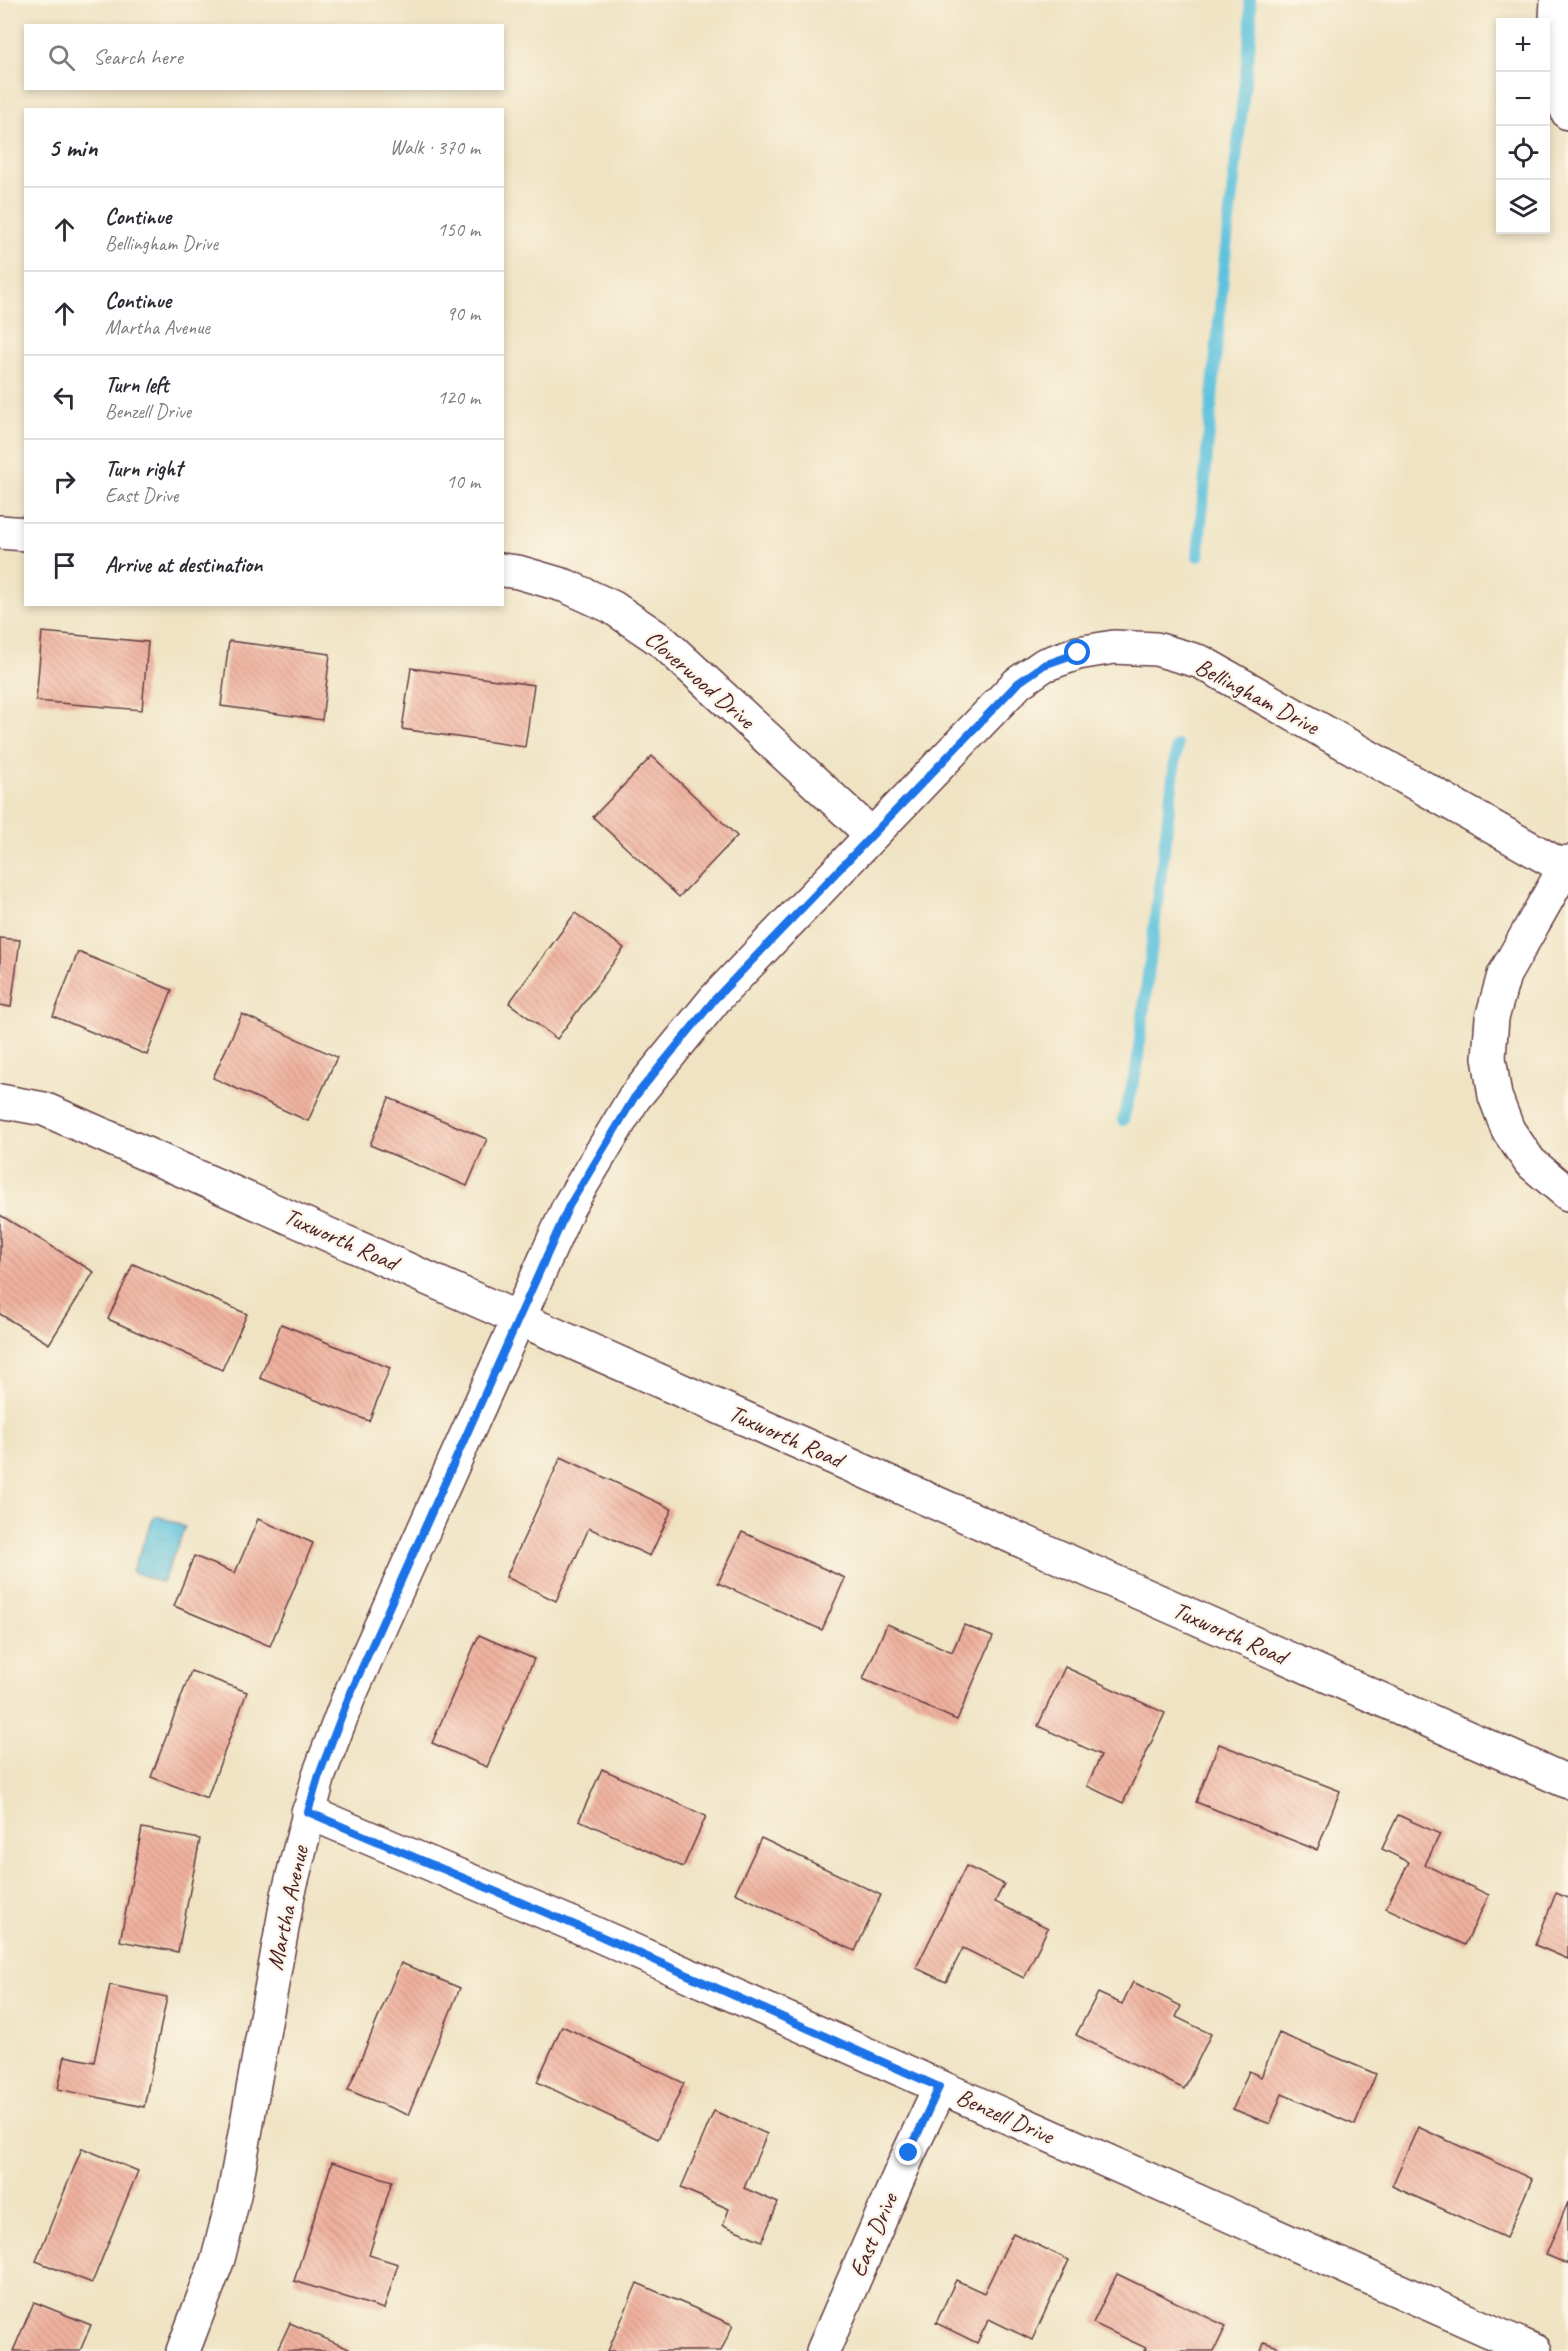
<!DOCTYPE html>
<meta charset="utf-8">
<style>
:root{--surface:#fff;--page:#f7f7f7;--text:#2b2b33;--muted:#7c7c81;--line:#e1e1e2}
body{margin:0;font-family:Caveat,sans-serif;background:var(--page);color:var(--text)}
.controls{position:absolute;right:18px;top:18px;display:grid;overflow:hidden;border-radius:0px;box-shadow:0 3px 9px #0003}
.controls button{width:54px;height:54px;display:grid;place-items:center;padding:0;border:0;border-bottom:2px solid var(--line);background:var(--surface);color:var(--text);font:30px sans-serif}
.stop{position:absolute;width:18px;height:18px;margin:-14px;border:4px solid #1a73e8;border-radius:50%;background:#fff}
.stop.end{background:#1a73e8;border-color:#fff;box-shadow:0 2px 6px #0008}
.list{margin:0;padding:0;list-style:none}
h2{display:flex;justify-content:space-between;align-items:center;height:78px;margin:0;padding:0 24px;font-size:26px}
h2 small{font-size:20px;font-weight:400;color:var(--muted)}
.list li{display:grid;grid-template-columns:39px 1fr auto;gap:18px;align-items:center;box-sizing:border-box;height:84px;padding:0 24px;border-top:2px solid var(--line)}
.list b{display:block;font-size:22px;white-space:nowrap}
.list p{margin:0;font-size:20px;white-space:nowrap;color:var(--muted)}
.list em{font-size:20px;font-style:normal;color:var(--muted)}
.icon{flex:none;width:33px;height:33px;fill:none;stroke:currentColor;stroke-width:2;stroke-linecap:round;stroke-linejoin:round}
.map{position:relative;flex:none;width:1568px;height:2351px;overflow:hidden}
.search{position:absolute;background:var(--surface);box-shadow:0 3px 9px #0003;left:24px;top:24px;width:480px;height:66px;display:flex;align-items:center;gap:15px;box-sizing:border-box;padding:0 21px;border-radius:0px;color:var(--muted);font-size:22px}
.panel{position:absolute;background:var(--surface);box-shadow:0 3px 9px #0003;left:24px;top:108px;width:480px;height:498px;border-radius:0px}
.map>svg:first-child{display:block}
.water{fill:url(#water-ripples);stroke:#547084;stroke-width:1.5}
.lines{fill:none;stroke-linecap:round;stroke-linejoin:round}
.stream{stroke:#5fc2dd;stroke-width:12}
.building{fill:url(#building-back-hatch)}
.street-casing{stroke:#633c42;stroke-width:36}
.street{stroke:#fff;stroke-width:33}
.route{stroke:#1a73e8;stroke-width:8}
.labels{text-anchor:middle;stroke-width:4.5;stroke-linejoin:round;paint-order:stroke}
.street-label{font-size:24px;fill:#4a1f2b;stroke:#fcf5e5}
</style>
<div class="map">
<svg width="1568" height="2351" viewBox="0 0 1568 2351">
<defs>
<pattern id="water-ripples" width="26" height="14" patternUnits="userSpaceOnUse" patternTransform="scale(1.5)"><rect width="26" height="14" fill="#5fc2dd"/><path d="M2 4q2-2 4 0t4 0M15 11q2-2 4 0t4 0" fill="none" stroke="#54a6be"/></pattern>
<pattern id="building-back-hatch" width="6" height="6" patternUnits="userSpaceOnUse" patternTransform="scale(1.5)"><rect width="6" height="6" fill="#efb09e"/><path d="M-1 5l2 2M0 0l6 6M5-1l2 2" fill="none" stroke="#ce9788"/></pattern>
</defs>
<rect width="100%" height="100%" fill="#fcf5e5"/>
<filter id="ink" filterUnits="userSpaceOnUse"><feTurbulence type="fractalNoise" baseFrequency=".0167" numOctaves="2"/><feDisplacementMap in="SourceGraphic" scale="12" xChannelSelector="R" yChannelSelector="G"/><feConvolveMatrix kernelMatrix="1 2 1 2 8 2 1 2 1" color-interpolation-filters="sRGB"/></filter>
<filter id="wash" filterUnits="userSpaceOnUse"><feTurbulence type="fractalNoise" baseFrequency=".008" numOctaves="4" result="noise"/><feDisplacementMap in="SourceGraphic" scale="24" xChannelSelector="R" yChannelSelector="G"/><feGaussianBlur stdDeviation="1.35" result="paint"/><feColorMatrix in="noise" values="0 0 0 0 0 0 0 0 0 0 0 0 0 0 0 0 0 1.4 0 .05"/><feComposite in="paint" operator="in"/></filter>
<g filter="url(#wash)">
<rect width="100%" height="100%" fill="#efe3c3"/>
<path class="water" d="M 155,1515 L 185,1527 L 162,1583 L 132,1571 Z"/>
<g class="lines">
<g class="stream">
<path d="M 1198,556 L 1224,265 L 1251,29 L 1250,0"/>
<path d="M 1123,1120 L 1136,1071 L 1177,746"/>
</g>
</g>
<g id="blocks">
<g class="building">
<path d="M 42,632 L 148,642 L 142,710 L 36,701 Z"/>
<path d="M 229,641 L 330,654 L 322,720 L 221,706 Z"/>
<path d="M 411,668 L 534,685 L 525,747 L 402,729 Z"/>
<path d="M 652,756 L 737,836 L 679,897 L 593,817 Z"/>
<path d="M 575,913 L 624,948 L 557,1039 L 509,1003 Z"/>
<path d="M 0,938 L 20,940 L 11,1007 L 0,1005 Z"/>
<path d="M 78,952 L 172,990 L 147,1055 L 53,1016 Z"/>
<path d="M 242,1014 L 337,1057 L 308,1121 L 213,1078 Z"/>
<path d="M 389,1098 L 487,1139 L 467,1186 L 370,1145 Z"/>
<path d="M 0,1215 L 94,1272 L 49,1344 L 0,1314 Z"/>
<path d="M 133,1264 L 247,1314 L 222,1370 L 108,1319 Z"/>
<path d="M 281,1324 L 390,1368 L 369,1421 L 260,1378 Z"/>
<path d="M 561,1457 L 672,1509 L 650,1556 L 589,1528 L 556,1601 L 506,1577 Z"/>
<path d="M 258,1519 L 313,1543 L 270,1646 L 174,1606 L 194,1556 L 235,1573 Z"/>
<path d="M 742,1532 L 845,1578 L 822,1630 L 718,1583 Z"/>
<path d="M 887,1624 L 952,1652 L 964,1625 L 993,1637 L 957,1720 L 863,1679 Z"/>
<path d="M 479,1635 L 534,1659 L 487,1767 L 432,1743 Z"/>
<path d="M 1065,1667 L 1165,1713 L 1123,1803 L 1087,1786 L 1101,1755 L 1038,1726 Z"/>
<path d="M 191,1671 L 247,1692 L 207,1798 L 151,1777 Z"/>
<path d="M 1219,1744 L 1340,1791 L 1317,1850 L 1196,1802 Z"/>
<path d="M 602,1769 L 706,1816 L 683,1867 L 579,1820 Z"/>
<path d="M 1398,1815 L 1440,1834 L 1425,1865 L 1489,1895 L 1465,1945 L 1386,1908 L 1409,1862 L 1382,1849 Z"/>
<path d="M 142,1828 L 200,1839 L 178,1952 L 120,1941 Z"/>
<path d="M 761,1838 L 881,1895 L 855,1951 L 735,1893 Z"/>
<path d="M 966,1866 L 1004,1884 L 995,1902 L 1048,1928 L 1024,1978 L 963,1948 L 946,1982 L 916,1968 Z"/>
<path d="M 1556,1893 L 1568,1898 L 1568,1959 L 1535,1945 Z"/>
<path d="M 401,1963 L 460,1988 L 408,2115 L 348,2090 Z"/>
<path d="M 1133,1982 L 1181,2006 L 1176,2017 L 1211,2034 L 1184,2089 L 1076,2035 L 1098,1993 L 1122,2004 Z"/>
<path d="M 110,1985 L 167,1997 L 144,2107 L 58,2089 L 65,2056 L 94,2062 Z"/>
<path d="M 562,2026 L 684,2083 L 658,2139 L 537,2082 Z"/>
<path d="M 1279,2033 L 1376,2074 L 1355,2125 L 1282,2094 L 1270,2124 L 1233,2109 L 1249,2071 L 1261,2077 Z"/>
<path d="M 714,2111 L 767,2134 L 744,2188 L 778,2203 L 762,2241 L 723,2225 L 729,2209 L 681,2188 Z"/>
<path d="M 1418,2127 L 1532,2179 L 1506,2238 L 1392,2186 Z"/>
<path d="M 82,2148 L 138,2171 L 92,2283 L 36,2261 Z"/>
<path d="M 332,2162 L 392,2181 L 369,2255 L 398,2264 L 384,2309 L 294,2281 Z"/>
<path d="M 1568,2202 L 1568,2264 L 1546,2255 Z"/>
<path d="M 1013,2233 L 1069,2260 L 1032,2340 L 989,2319 L 977,2343 L 936,2323 L 956,2280 L 984,2293 Z"/>
<path d="M 1117,2274 L 1226,2326 L 1214,2351 L 1144,2351 L 1146,2348 L 1093,2323 Z"/>
<path d="M 637,2283 L 733,2325 L 721,2351 L 608,2351 Z"/>
<path d="M 34,2302 L 91,2325 L 80,2351 L 13,2351 Z"/>
<path d="M 290,2323 L 349,2349 L 348,2351 L 277,2351 Z"/>
<path d="M 1264,2342 L 1288,2351 L 1261,2351 Z"/>
</g>
</g>
</g>
<g filter="url(#ink)">
<use href="#blocks" fill-opacity="0" stroke="#633c42" stroke-width="1.5"/>
<g class="lines">
<g class="street-casing">
<g id="street">
<path d="M 1557,0 C 1555,39 1552,76 1568,113"/>
<path d="M 0,532 L 26,534"/>
<path d="M 502,570 L 518,572 L 566,586 L 612,607 L 662,641 L 871,834"/>
<path d="M 1568,862 L 1504,975 L 1492,1018 L 1489,1057 L 1495,1096 L 1508,1130 L 1530,1162 L 1568,1194"/>
<path d="M 0,1101 L 44,1109 L 1568,1782"/>
<path d="M 308,1812 L 589,1931 L 1535,2351"/>
<path d="M 183,2351 L 218,2259 L 234,2195 L 288,1895 L 319,1775 L 348,1699 L 569,1206 L 634,1098 L 715,999 L 1018,683 L 1044,665 L 1078,653 L 1114,647 L 1156,649 L 1201,662 L 1565,868"/>
<path d="M 823,2351 L 909,2153 L 940,2087"/>
</g>
</g>
<use href="#street" class="street"/>
</g>
</g>
<g class="lines" filter="url(#ink)">
<path class="route" d="M 909,2153 L 939,2087 L 589,1931 L 308,1812 L 319,1775 L 348,1699 L 569,1206 L 634,1098 L 715,999 L 1018,683 L 1044,665 L 1078,653"/>
</g>
<g class="labels">
<g class="street-label">
<text transform="translate(700 679) rotate(41)" y="8">Cloverwood Drive</text>
<text transform="translate(1257 696) rotate(28)" y="8">Bellingham Drive</text>
<text transform="translate(341 1239) rotate(24)" y="8">Tuxworth Road</text>
<text transform="translate(786 1436) rotate(24)" y="8">Tuxworth Road</text>
<text transform="translate(1230 1633) rotate(24)" y="8">Tuxworth Road</text>
<text transform="translate(287 1908) rotate(-78)" y="8">Martha Avenue</text>
<text transform="translate(1005 2116) rotate(24)" y="8">Benzell Drive</text>
<text transform="translate(873 2235) rotate(-67)" y="8">East Drive</text>
</g>
</g>
</svg>
<div class="controls">
<button>+</button>
<button>−</button>
<button><svg class="icon" aria-label="locate" viewBox="0 0 24 24"><circle cx="12" cy="12" r="6"/><path d="M12 2v4M12 18v4M2 12h4M18 12h4"/></svg></button>
<button><svg class="icon" aria-label="layers" viewBox="0 0 24 24"><path d="M12 4l9 5-9 5-9-5zM3 14l9 5 9-5"/></svg></button>
</div>
<div class="stop" style="left:1078px;top:653px"></div>
<div class="stop end" style="left:909px;top:2153px"></div>
<div class="search"><svg class="icon" aria-label="search" viewBox="0 0 24 24"><circle cx="10" cy="10" r="6"/><path d="M15 15l6 6"/></svg>Search here</div>
<section class="panel">
<h2>5 min<small>Walk · 370 m</small></h2>
<ul class="list">
<li><svg class="icon" aria-label="ahead" viewBox="0 0 24 24"><path d="M12 20V5M6 11l6-6 6 6"/></svg><div><b>Continue</b><p>Bellingham Drive</p></div><em>150 m</em></li>
<li><svg class="icon" aria-label="ahead" viewBox="0 0 24 24"><path d="M12 20V5M6 11l6-6 6 6"/></svg><div><b>Continue</b><p>Martha Avenue</p></div><em>90 m</em></li>
<li><svg class="icon" aria-label="left" viewBox="0 0 24 24"><path d="M17 20v-9H6M10 6l-5 5 5 5"/></svg><div><b>Turn left</b><p>Benzell Drive</p></div><em>120 m</em></li>
<li><svg class="icon" aria-label="right" viewBox="0 0 24 24"><path d="M7 20v-9h11M14 6l5 5-5 5"/></svg><div><b>Turn right</b><p>East Drive</p></div><em>10 m</em></li>
<li><svg class="icon" aria-label="arrive" viewBox="0 0 24 24"><path d="M6 21V4h12l-3 4 3 4H6"/></svg><div><b>Arrive at destination</b></div></li>
</ul>
</section>
</div>
